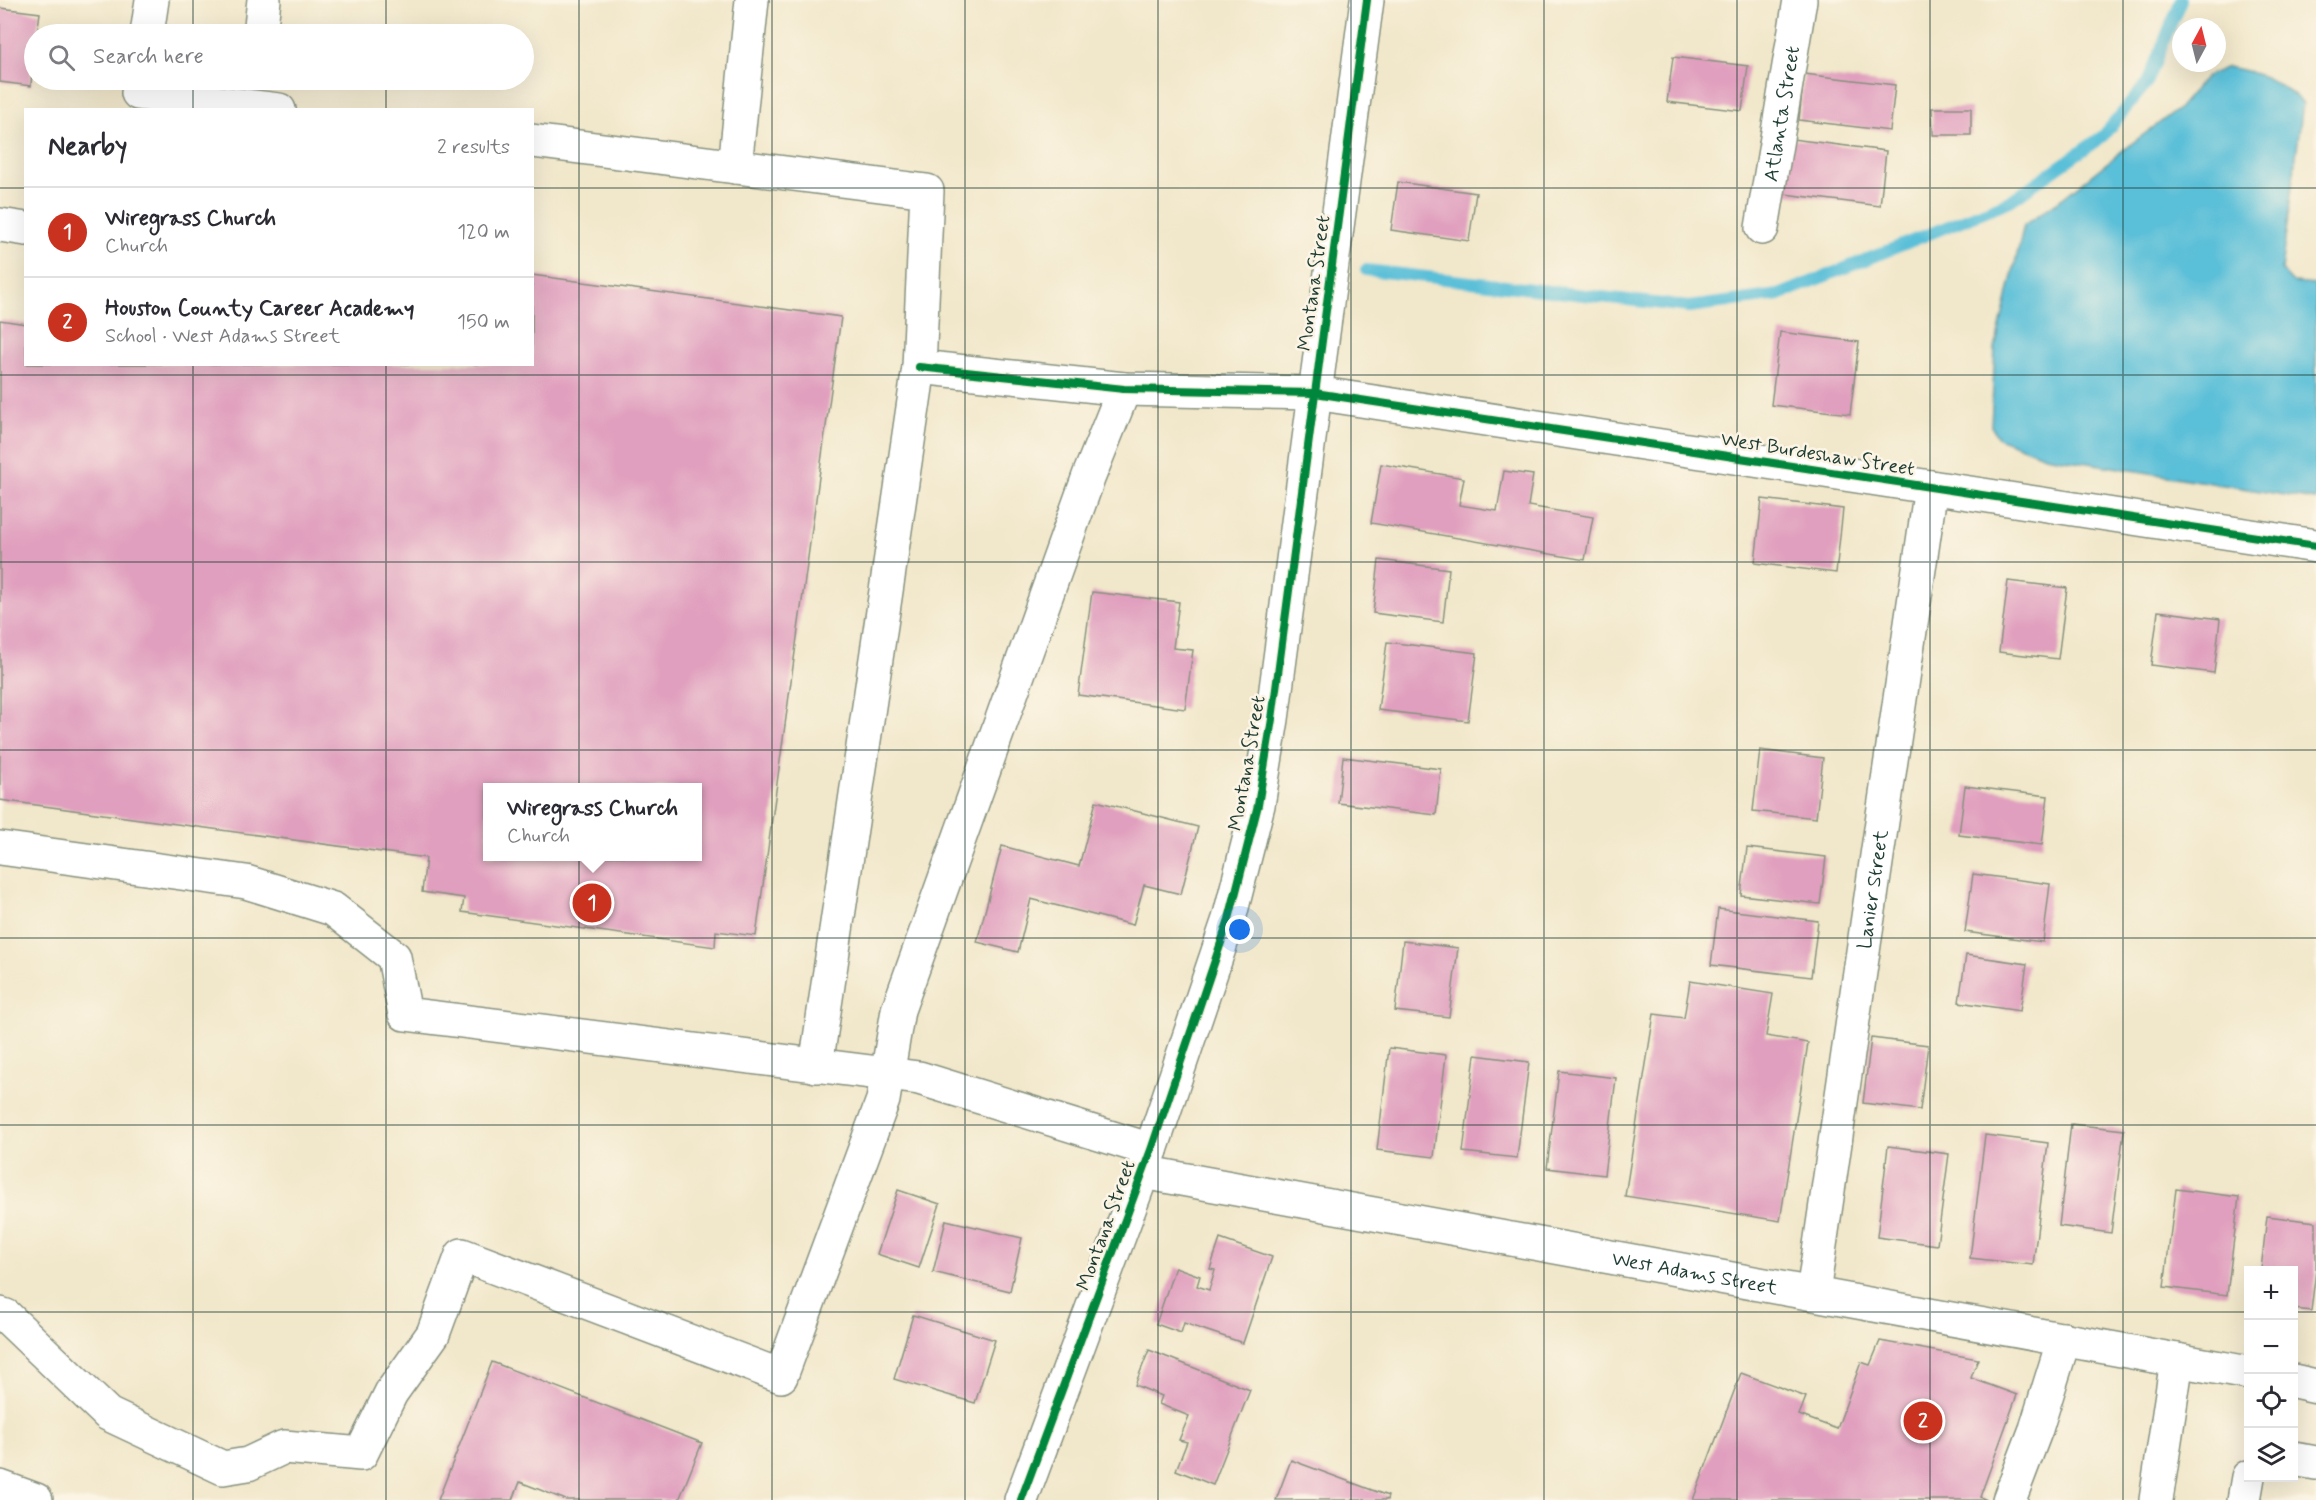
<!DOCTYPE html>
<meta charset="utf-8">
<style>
:root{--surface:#fff;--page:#f7f7f7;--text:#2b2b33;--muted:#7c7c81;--line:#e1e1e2;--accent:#c8321e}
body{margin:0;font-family:Mynerve,sans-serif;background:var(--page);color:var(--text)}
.controls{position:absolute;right:18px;bottom:18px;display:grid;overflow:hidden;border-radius:0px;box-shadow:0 6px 24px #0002}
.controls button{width:54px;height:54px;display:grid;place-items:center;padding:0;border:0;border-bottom:2px solid var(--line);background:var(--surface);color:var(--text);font:30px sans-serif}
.compass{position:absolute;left:2172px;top:18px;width:54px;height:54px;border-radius:50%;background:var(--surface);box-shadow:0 6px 24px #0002;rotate:7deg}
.you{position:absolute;left:1240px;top:930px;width:21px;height:21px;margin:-15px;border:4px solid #fff;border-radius:50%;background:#1a73e8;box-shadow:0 0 0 9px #1a73e833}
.badge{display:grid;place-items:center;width:39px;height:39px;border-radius:50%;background:var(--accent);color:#fff;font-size:20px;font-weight:700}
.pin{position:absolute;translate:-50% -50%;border:3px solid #fff;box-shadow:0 2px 6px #0006}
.popup{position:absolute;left:483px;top:783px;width:219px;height:78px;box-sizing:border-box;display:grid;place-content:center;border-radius:0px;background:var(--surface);filter:drop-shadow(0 2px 4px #0005);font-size:20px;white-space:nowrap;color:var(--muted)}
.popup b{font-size:22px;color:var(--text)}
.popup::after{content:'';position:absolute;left:50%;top:100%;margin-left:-12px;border:12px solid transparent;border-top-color:var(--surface)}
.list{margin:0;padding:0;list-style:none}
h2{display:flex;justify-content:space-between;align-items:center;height:78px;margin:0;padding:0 24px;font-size:26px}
h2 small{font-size:20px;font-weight:400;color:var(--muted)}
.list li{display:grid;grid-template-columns:39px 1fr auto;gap:18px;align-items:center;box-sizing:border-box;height:90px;padding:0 24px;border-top:2px solid var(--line)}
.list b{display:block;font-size:22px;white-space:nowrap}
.list p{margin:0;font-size:20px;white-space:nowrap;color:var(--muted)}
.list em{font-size:20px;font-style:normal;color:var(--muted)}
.icon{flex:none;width:33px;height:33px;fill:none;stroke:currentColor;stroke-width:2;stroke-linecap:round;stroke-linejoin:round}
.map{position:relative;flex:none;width:2316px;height:1500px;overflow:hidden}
.search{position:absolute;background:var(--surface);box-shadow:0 6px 24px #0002;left:24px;top:24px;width:510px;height:66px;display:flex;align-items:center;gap:15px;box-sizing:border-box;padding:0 21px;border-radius:33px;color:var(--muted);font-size:22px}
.panel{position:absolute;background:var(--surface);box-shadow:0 6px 24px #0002;left:24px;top:108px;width:510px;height:258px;border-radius:0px}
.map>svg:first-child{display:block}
.water{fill:#5abfd8;stroke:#3c7e86;stroke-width:1.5}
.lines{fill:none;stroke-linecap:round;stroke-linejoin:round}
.stream{stroke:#5abfd8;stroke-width:12}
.building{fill:#e09fbe;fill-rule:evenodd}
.minor-casing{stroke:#88927f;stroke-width:36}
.major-casing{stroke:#88927f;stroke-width:36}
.minor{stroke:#fff;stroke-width:33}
.major{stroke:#fff;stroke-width:33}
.cycleway-casing{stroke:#fcf5e5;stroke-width:11}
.cycleway{stroke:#00873e;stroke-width:8}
.grid{fill:none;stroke:#1f3d34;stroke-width:1.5;stroke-opacity:0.55}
.labels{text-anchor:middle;stroke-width:5;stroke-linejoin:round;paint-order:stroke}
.street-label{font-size:20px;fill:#1f3d34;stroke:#fcf5e5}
</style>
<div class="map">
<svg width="2316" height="1500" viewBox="0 0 2316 1500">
<rect width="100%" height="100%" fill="#fcf5e5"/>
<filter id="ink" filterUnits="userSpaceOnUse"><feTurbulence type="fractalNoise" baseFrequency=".0167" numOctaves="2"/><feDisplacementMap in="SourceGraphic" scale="12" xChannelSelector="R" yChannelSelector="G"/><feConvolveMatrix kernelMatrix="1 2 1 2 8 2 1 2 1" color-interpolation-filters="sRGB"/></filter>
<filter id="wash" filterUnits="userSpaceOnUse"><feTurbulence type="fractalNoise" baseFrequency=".008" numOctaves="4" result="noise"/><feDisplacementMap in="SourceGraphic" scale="24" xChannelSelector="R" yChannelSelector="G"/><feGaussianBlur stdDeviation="1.35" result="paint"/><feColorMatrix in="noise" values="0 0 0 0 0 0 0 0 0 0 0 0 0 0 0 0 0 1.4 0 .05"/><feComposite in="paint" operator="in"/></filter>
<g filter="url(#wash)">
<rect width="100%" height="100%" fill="#f1e7ca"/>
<path class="water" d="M 2227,67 C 2262,73 2276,80 2303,103 L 2281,270 L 2293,283 L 2316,285 L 2316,500 L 2045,456 L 1998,438 L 1991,426 L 1995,348 L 2024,225 L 2064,197 L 2123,150 L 2178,109 L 2206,76 Z"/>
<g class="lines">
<path class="stream" d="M 1366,270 L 1689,307 L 1779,295 L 2010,201 L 2103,136 L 2147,83 L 2181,0"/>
</g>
<g id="blocks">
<g class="building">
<path d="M 0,8 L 40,13 L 37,34 L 34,34 L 31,86 L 0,82 Z"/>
<path d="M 1673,57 L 1748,66 L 1742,111 L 1667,102 Z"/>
<path d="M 1804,74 L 1895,85 L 1890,131 L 1799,120 Z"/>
<path d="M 1932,108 L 1971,108 L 1971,135 L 1933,135 Z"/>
<path d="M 1792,139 L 1886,151 L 1880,206 L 1785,194 Z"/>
<path d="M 1398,182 L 1476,193 L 1469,241 L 1391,230 Z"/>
<path d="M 532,275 L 841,317 L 756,936 L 716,931 L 715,947 L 462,912 L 464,898 L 422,892 L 426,858 L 0,800 L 0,320 L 26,324 L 26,364 L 532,364 ZM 487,788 L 697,788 L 697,856 L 487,856 Z"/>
<path d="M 1780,332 L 1859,342 L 1850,414 L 1771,405 Z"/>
<path d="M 1381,464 L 1464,478 L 1459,505 L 1497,511 L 1504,471 L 1533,475 L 1528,506 L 1593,517 L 1585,560 L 1371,523 Z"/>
<path d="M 1762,499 L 1843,509 L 1836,573 L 1755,563 Z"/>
<path d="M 1379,560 L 1449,569 L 1443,622 L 1373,613 Z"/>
<path d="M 2008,581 L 2067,588 L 2058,659 L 1999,652 Z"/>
<path d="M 1092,592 L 1179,602 L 1173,648 L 1193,650 L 1185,709 L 1078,695 Z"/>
<path d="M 2158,611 L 2220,619 L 2214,673 L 2151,665 Z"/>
<path d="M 1387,642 L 1477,653 L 1468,721 L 1378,710 Z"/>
<path d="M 1760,750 L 1823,758 L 1816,818 L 1753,811 Z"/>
<path d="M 1343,757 L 1441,769 L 1436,815 L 1338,803 Z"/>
<path d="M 1965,786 L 2048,796 L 2042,845 L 1959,835 Z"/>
<path d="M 1096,801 L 1198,827 L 1181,894 L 1144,885 L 1133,925 L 1031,899 L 1018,952 L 977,942 L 1002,846 L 1079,866 Z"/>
<path d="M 1747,848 L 1826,857 L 1820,904 L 1741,895 Z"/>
<path d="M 1973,874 L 2050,884 L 2043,942 L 1965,932 Z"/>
<path d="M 1718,909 L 1818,921 L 1811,977 L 1711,965 Z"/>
<path d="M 1403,941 L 1458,948 L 1449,1017 L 1395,1011 Z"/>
<path d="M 1966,955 L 2027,964 L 2020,1011 L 1959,1002 Z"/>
<path d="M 1690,981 L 1773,994 L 1766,1036 L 1808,1043 L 1780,1221 L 1625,1196 L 1654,1014 L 1684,1018 Z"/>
<path d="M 1871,1038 L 1928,1045 L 1920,1110 L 1863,1103 Z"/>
<path d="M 1389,1048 L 1446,1055 L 1434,1157 L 1377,1150 Z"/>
<path d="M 1475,1055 L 1529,1062 L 1517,1158 L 1463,1152 Z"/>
<path d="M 1559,1071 L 1616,1078 L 1604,1175 L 1547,1168 Z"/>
<path d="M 2071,1124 L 2124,1130 L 2111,1233 L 2059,1226 Z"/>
<path d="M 1985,1135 L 2048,1143 L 2033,1265 L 1970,1258 Z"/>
<path d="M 1888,1146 L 1949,1154 L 1937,1245 L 1877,1237 Z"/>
<path d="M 2176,1189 L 2239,1197 L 2227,1295 L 2164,1287 Z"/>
<path d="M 898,1190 L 940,1204 L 919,1268 L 877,1254 Z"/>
<path d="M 2267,1216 L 2316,1222 L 2316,1270 L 2311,1311 L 2294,1309 L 2294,1270 L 2261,1270 Z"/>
<path d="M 946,1220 L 1022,1238 L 1010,1291 L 933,1272 Z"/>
<path d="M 1220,1239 L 1272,1257 L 1243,1343 L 1184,1323 L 1181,1333 L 1156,1324 L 1175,1267 L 1200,1276 L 1197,1286 L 1209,1290 L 1215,1270 L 1210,1269 Z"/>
<path d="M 913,1315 L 995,1340 L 975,1403 L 894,1379 Z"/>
<path d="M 1880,1341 L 1978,1359 L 1971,1378 L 2017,1395 L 1980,1497 L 1987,1500 L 1693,1500 L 1741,1373 L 1806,1397 L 1799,1415 L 1837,1429 L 1861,1362 L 1870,1365 Z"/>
<path d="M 1149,1350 L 1250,1390 L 1213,1485 L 1176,1470 L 1187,1442 L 1179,1440 L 1189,1416 L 1159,1404 L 1162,1396 L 1135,1385 Z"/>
<path d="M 492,1362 L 702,1443 L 679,1500 L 566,1500 L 520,1482 L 513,1500 L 438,1500 Z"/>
<path d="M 1291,1460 L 1388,1496 L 1387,1500 L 1276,1500 Z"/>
</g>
</g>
</g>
<g filter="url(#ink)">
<use href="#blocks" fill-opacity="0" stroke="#88927f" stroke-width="1.5"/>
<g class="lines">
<g class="minor-casing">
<g id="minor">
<path d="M 147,34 L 152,0"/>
<path d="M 260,34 L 264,0"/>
<path d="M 138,93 L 279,110"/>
<path d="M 532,141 L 927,191 L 919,367 L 816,1066"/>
<path d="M 735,167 L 752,0"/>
<path d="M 0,225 L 26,229"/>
<path id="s1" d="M 1762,228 L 1800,0"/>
<path d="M 919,367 L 1124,389 L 1315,393 L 2316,546"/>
<path d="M 0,848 L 246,882 L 333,909 L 394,957 L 405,1014 L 919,1078 L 1151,1150"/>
<path id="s2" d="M 1143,1172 L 2248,1373"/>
<path id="s3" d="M 1813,1293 L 1931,487"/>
<path d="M 0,1314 L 6,1316 L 108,1414 L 223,1468 L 248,1464 L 284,1447 L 361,1454 L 391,1393 L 433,1334 L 462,1255 L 781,1376 L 883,1100 L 898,1010 L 1089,476 L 1124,389"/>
<path d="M 2294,1381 L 2316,1386"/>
<path d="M 2294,1459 L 2316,1463"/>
<path d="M 1021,1500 L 1151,1150 L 1229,919 L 1258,805 L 1272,719 L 1367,0"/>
<path d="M 2009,1500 L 2036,1429 L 2064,1339"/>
<path d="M 2156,1500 L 2177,1360"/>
<path d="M 2244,1500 L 2248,1477"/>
</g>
</g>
<g class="major-casing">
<path id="major" d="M 0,1487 L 36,1500"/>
</g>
<use href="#minor" class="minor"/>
<use href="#major" class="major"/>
<g class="cycleway-casing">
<g id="cycleway">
<path d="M 919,367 L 1124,389 L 1315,393 L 2316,546"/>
<path d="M 1021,1500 L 1151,1150 L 1229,919 L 1258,805 L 1272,719 L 1367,0"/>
</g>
</g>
<use href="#cycleway" class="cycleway"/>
</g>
</g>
<path class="grid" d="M 193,0 L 193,34M 386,0 L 386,34M 579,0 L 579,1500M 772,0 L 772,1500M 965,0 L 965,1500M 1158,0 L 1158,1500M 1351,0 L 1351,1500M 1544,0 L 1544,1500M 1737,0 L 1737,1500M 1930,0 L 1930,1500M 2123,0 L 2123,1500M 193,80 L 193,110M 386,80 L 386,110M 0,188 L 26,188M 532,188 L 2316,188M 193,364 L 193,1500M 386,364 L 386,1500M 0,375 L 2316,375M 0,562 L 2316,562M 0,750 L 2316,750M 0,938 L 2316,938M 0,1125 L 2316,1125M 0,1312 L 2248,1312M 2294,1312 L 2316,1312"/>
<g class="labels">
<g class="street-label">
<text dy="7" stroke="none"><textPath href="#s1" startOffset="116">Atlanta Street</textPath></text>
<text transform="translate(1313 283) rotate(-82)" y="7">Montana Street</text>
<text transform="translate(1818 453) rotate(9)" y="7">West Burdeshaw Street</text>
<text transform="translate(1246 763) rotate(-80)" y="7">Montana Street</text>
<text dy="7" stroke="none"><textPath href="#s3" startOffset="408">Lanier Street</textPath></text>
<text transform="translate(1105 1225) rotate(-70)" y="7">Montana Street</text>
<text dy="7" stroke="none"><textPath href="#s2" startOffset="561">West Adams Street</textPath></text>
</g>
</g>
</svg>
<div class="controls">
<button>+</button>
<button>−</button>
<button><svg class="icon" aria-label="locate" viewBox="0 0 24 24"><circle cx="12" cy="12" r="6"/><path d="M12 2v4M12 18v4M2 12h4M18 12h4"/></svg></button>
<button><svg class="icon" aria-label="layers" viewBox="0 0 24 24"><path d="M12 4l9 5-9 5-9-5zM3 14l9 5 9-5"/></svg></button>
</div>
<svg class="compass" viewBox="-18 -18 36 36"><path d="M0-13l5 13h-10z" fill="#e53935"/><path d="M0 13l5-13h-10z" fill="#7c7c81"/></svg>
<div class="you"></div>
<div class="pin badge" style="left:592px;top:903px">1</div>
<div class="popup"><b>Wiregrass Church</b>Church</div>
<div class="pin badge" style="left:1923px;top:1421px">2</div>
<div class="search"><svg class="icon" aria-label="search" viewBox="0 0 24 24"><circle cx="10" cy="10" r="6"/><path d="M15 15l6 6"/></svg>Search here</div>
<section class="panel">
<h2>Nearby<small>2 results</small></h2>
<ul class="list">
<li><span class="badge">1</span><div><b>Wiregrass Church</b><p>Church</p></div><em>120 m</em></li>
<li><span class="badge">2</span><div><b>Houston County Career Academy</b><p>School · West Adams Street</p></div><em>150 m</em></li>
</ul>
</section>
</div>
